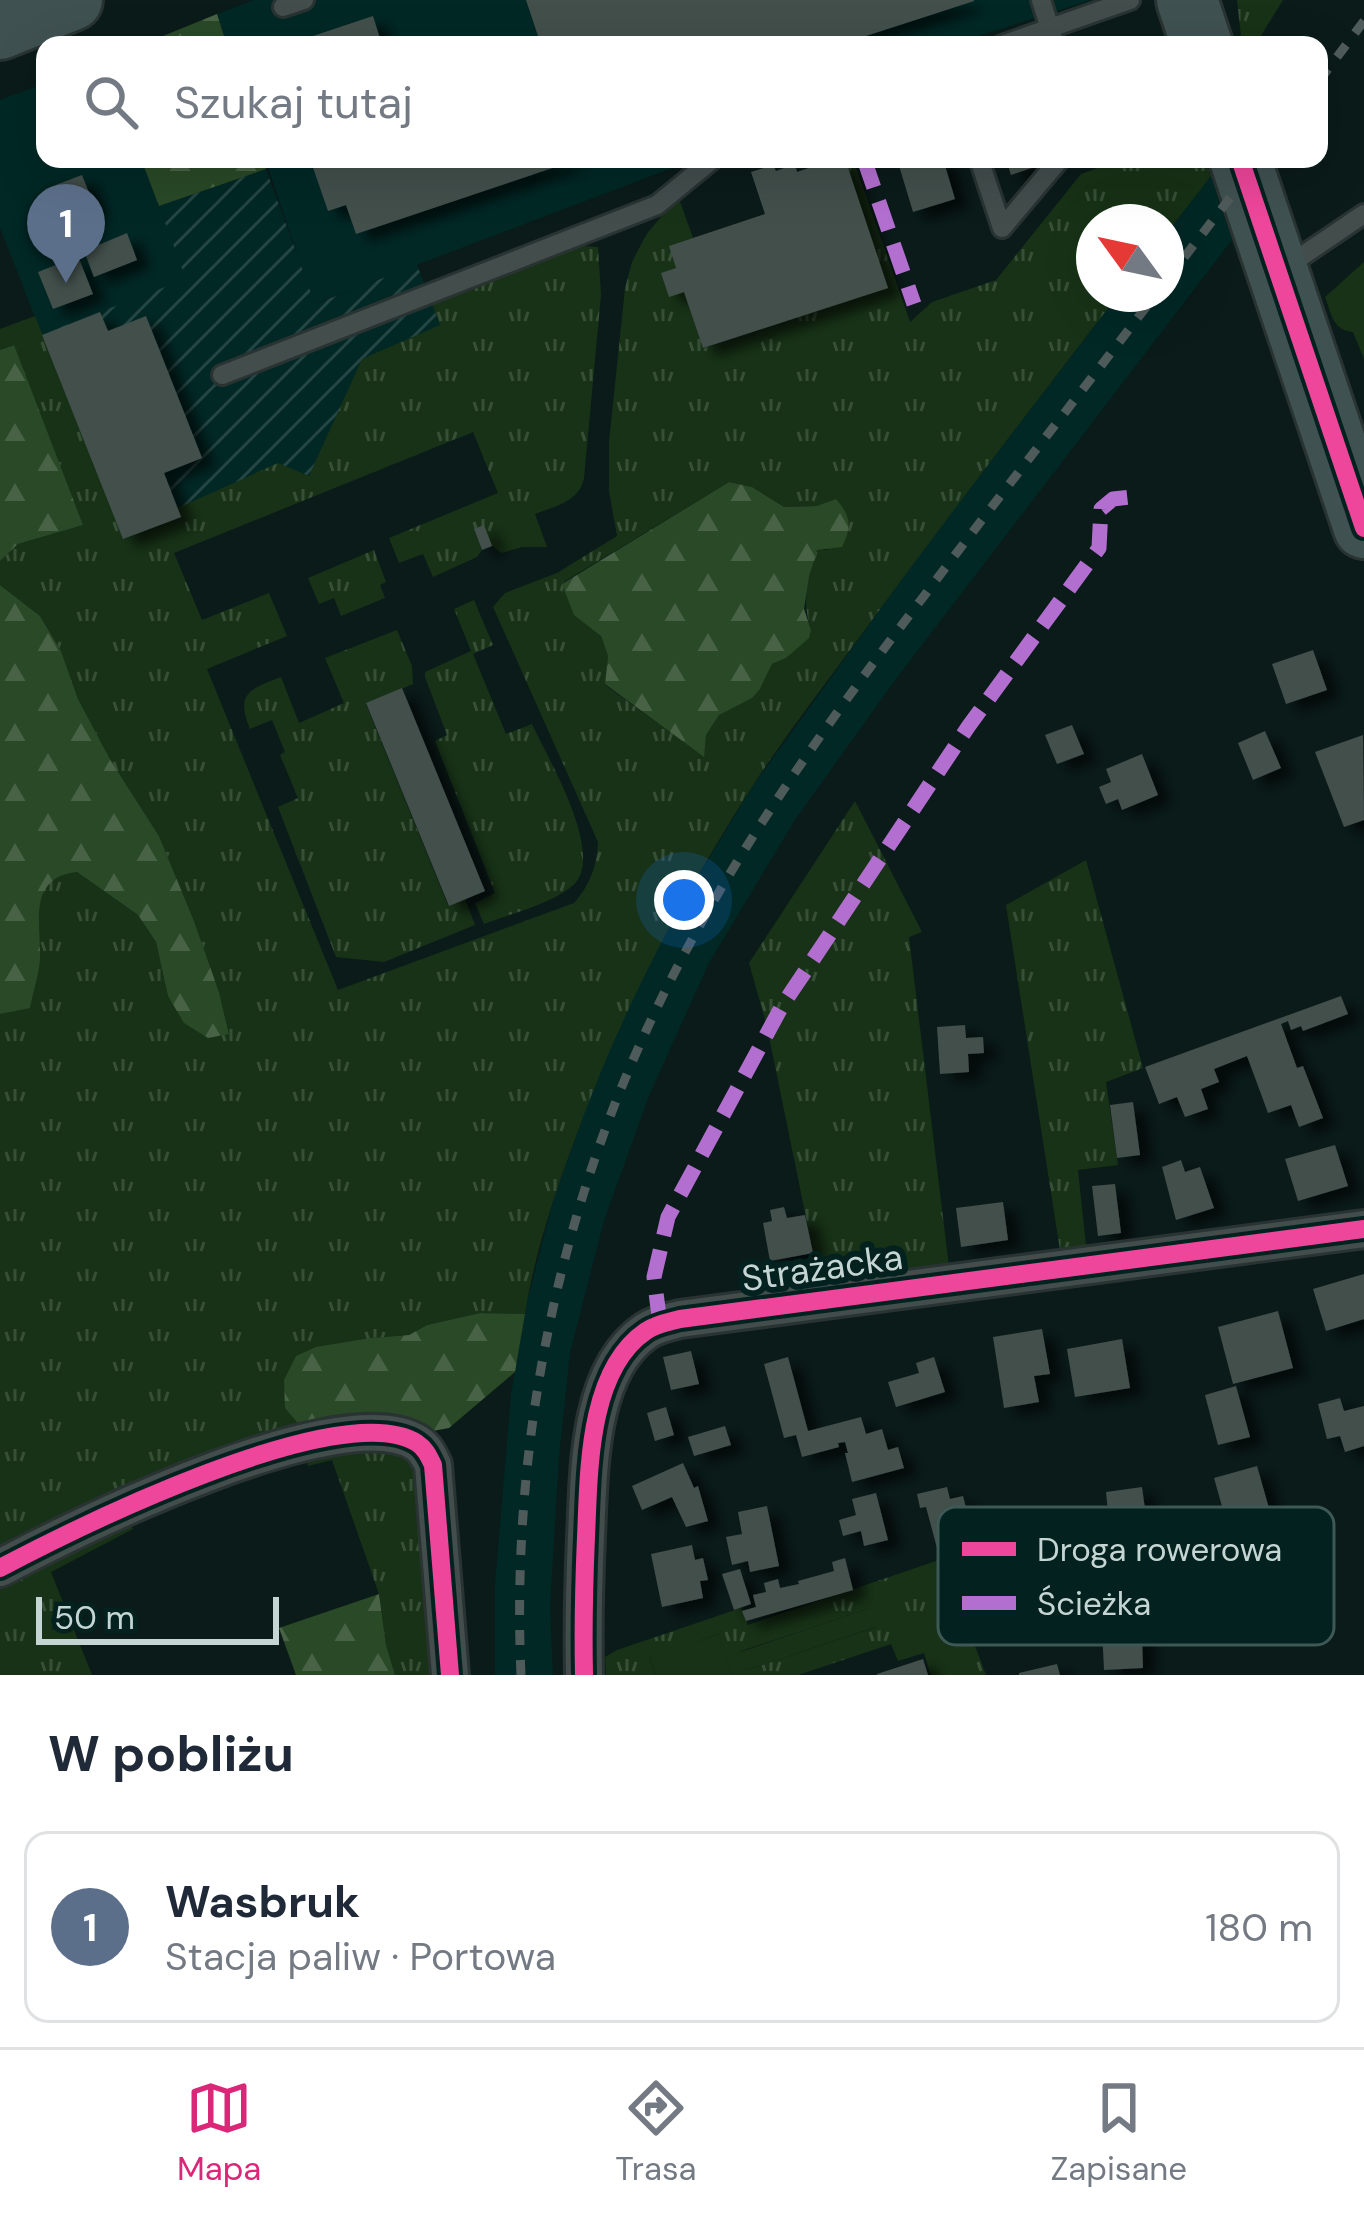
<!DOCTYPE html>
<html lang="pl">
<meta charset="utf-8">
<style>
:root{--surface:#fff;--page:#f6f6f7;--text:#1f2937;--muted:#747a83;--line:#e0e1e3;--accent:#db2777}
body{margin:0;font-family:"DM Sans",sans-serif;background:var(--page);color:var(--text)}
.compass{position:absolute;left:1076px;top:204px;width:108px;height:108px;border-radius:50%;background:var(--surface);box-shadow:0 12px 48px #0002;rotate:303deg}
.scale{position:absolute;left:36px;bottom:30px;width:243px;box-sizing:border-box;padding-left:12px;border:6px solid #c5d5d3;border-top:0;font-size:33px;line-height:42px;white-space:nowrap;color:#c5d5d3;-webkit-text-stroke:9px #03221f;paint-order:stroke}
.you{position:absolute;left:684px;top:900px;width:42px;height:42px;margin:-30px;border:9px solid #fff;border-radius:50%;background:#1a73e8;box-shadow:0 0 0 18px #1a73e833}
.badge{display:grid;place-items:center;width:78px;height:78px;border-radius:50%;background:var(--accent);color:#fff;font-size:39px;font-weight:700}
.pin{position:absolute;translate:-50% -99px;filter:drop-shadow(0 3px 6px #0008)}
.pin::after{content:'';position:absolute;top:63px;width:42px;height:36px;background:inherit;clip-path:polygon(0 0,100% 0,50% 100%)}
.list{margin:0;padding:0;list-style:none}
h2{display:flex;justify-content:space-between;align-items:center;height:156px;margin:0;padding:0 48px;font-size:51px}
h2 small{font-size:39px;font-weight:400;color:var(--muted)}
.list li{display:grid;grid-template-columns:78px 1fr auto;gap:36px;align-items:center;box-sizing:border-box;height:192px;margin:0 24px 24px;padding:0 24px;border:3px solid var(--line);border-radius:24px}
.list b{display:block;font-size:45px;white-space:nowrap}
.list p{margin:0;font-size:39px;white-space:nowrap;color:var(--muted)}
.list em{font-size:39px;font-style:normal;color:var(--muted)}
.icon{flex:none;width:66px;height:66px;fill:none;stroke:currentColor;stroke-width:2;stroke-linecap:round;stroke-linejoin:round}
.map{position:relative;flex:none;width:1364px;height:1675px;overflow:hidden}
.search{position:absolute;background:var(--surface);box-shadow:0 12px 48px #0002;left:36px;right:36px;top:36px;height:132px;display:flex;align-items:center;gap:30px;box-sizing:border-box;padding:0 42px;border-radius:24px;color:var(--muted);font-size:45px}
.sheet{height:372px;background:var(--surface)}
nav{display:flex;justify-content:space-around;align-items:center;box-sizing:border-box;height:168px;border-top:3px solid var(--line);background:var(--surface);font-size:33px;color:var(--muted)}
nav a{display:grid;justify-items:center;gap:6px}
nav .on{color:var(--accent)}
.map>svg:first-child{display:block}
.built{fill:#012825}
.industrial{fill:url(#industrial-furrows)}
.grass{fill:url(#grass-tufts);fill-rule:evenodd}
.forest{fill:url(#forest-firs)}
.park{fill:#173216}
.building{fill:#424f4c;filter:url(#shadow)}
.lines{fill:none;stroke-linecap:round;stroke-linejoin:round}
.service-casing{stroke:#283332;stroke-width:24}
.minor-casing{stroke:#283332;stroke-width:42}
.primary-casing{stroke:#283332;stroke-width:66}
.service{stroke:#424d4c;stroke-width:18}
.minor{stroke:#424d4c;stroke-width:36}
.primary{stroke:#405151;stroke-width:60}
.rail{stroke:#4f5b5a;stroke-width:9;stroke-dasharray:15 15;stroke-linecap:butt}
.quiet{stroke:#b36fd0;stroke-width:15;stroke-dasharray:30 15;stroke-linecap:butt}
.cycleway-casing{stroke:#03221f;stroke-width:26}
.cycleway{stroke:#ed469a;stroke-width:18}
.labels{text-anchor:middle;stroke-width:12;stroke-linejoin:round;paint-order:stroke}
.street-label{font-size:36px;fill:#c5d5d3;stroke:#03221f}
.key{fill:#03221f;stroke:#3d5855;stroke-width:3}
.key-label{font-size:33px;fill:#c5d5d3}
</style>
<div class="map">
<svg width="1364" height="1675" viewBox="0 0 1364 1675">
<defs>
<pattern id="industrial-furrows" width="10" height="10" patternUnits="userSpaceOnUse" patternTransform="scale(3)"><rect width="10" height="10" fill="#012825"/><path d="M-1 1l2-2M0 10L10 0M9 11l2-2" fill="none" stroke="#254644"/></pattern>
<pattern id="grass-tufts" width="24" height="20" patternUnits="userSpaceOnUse" patternTransform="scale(3)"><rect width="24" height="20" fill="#173216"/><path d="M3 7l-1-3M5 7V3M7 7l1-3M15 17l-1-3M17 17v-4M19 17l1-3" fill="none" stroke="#374f37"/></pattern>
<pattern id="forest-firs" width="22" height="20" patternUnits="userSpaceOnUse" patternTransform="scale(3)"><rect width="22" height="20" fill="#294927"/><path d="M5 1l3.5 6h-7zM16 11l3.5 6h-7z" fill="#476245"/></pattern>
<filter id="shadow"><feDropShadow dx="13" dy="8" stdDeviation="6" flood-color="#0009"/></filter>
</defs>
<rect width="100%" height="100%" fill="#0a1b19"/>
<g class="built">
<path d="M 254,0 L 1091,0 L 951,45 L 227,45 L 217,14 Z"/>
<path d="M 45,83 L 45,159 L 141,159 L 187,279 L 42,335 L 0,228 L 0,100 Z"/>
<path d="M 265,159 L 696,159 L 314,304 Z"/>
<path d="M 1211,176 L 1232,240 L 896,679 L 795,820 L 709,963 L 649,1096 L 604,1221 L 570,1353 L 559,1457 L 550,1606 L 553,1675 L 495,1675 L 495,1585 L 511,1394 L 527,1302 L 553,1201 L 599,1071 L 644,973 L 697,878 L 752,787 L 928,543 L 1119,294 L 1166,294 L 1166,234 Z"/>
</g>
<path class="industrial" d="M 266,169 L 315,304 L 417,265 L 440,324 L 473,432 L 104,580 L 14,345 L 186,279 L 159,206 Z"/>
<g class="grass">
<path d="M 1237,0 L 1283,0 L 1255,45 L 1242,45 Z"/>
<path d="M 845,159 L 853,159 L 910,322 L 932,302 L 996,280 L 1081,174 L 1123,159 L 1204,159 L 1211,176 L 1166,234 L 1166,222 L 1094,222 L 1094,294 L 1119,294 C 1032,407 945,520 861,635 C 824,686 784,737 750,790 C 679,901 619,1016 575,1139 C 554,1196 534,1255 525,1314 L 480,1313 L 427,1325 L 409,1335 L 371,1338 L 302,1428 L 0,1558 L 0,1014 L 30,1007 C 33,992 39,974 39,958 C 41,922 26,878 77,872 L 138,915 L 156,942 L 168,996 L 208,1038 L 229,1033 L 219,992 L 194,921 L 159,836 L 111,761 L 78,699 L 61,651 L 40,616 L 0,585 L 0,561 L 18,544 L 83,525 L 13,345 L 0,350 L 0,329 L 35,316 L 124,539 L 180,517 L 178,508 L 278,463 L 309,476 L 362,359 L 440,325 L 431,301 L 571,245 L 598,247 L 601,295 L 584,478 C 579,502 555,506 535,514 L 547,547 L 522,547 L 501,553 L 474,530 L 482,550 L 477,557 L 433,577 L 423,554 L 399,563 L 389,538 L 498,493 L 473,432 L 174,553 L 202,620 L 269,593 L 287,636 L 207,669 L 338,990 L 574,903 C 590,885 597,866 598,842 L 493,607 L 505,593 L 557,573 L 617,536 L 609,491 L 609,442 L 625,288 L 632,262 L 646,235 L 678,196 L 693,238 L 670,246 L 676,268 L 662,273 L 684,292 L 704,348 L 887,288 ZM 729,482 L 752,487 L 784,507 L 816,506 L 836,499 L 827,550 L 817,549 C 808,580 801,599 811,630 L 786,658 L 772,664 L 760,689 L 719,715 L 706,735 L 703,756 L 605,685 L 608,656 L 601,636 L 562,583 Z"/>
<path d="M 374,550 L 386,582 L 380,585 L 385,598 L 341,616 L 334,598 L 319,604 L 308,578 Z"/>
<path d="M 474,600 L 493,645 L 473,654 L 506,734 L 532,724 C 547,757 609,859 571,887 C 550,904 510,914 484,924 L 475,903 L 495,893 L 435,741 L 447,735 L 425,677 L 425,672 L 471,651 L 454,609 Z"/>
<path d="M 397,630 L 412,666 L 413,684 L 366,704 L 448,905 L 465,899 L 475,925 L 384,962 L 336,957 L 278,807 L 298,798 L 280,755 L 285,752 L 272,720 L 250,729 C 235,693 250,689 281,677 L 299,723 L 344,703 L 325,658 Z"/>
<path d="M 855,801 L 922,932 L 909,937 L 949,1267 L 819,1281 L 767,1027 L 749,963 Z"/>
<path d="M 1086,860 L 1143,1068 L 1106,1082 L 1118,1165 L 1078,1170 L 1086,1246 L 1060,1250 L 1006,905 Z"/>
<path d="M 380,1443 L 413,1461 L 421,1470 L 439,1675 L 395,1675 L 386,1645 L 379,1594 L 332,1460 L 308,1466 L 305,1453 Z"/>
<path d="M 129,1522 L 133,1529 L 51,1572 L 92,1675 L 0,1675 L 0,1580 Z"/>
<path d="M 942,1559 L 986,1675 L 931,1675 L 924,1653 L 898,1661 L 891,1644 L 798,1675 L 732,1675 L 718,1634 L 650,1658 L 656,1675 L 606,1675 L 605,1657 L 617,1650 L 741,1608 L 748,1625 ZM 870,1608 L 879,1631 L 877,1627 L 747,1670 L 741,1651 Z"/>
</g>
<g class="forest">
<path d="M 217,14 L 227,45 L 141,45 Z"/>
<path d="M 141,159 L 265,159 L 266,169 L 159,206 Z"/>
<path d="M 14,345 L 83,525 L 18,544 L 0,561 L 0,350 Z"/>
<path d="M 729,482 L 752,487 L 784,507 L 816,506 L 836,499 C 851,516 852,527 842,547 L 817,550 L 809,577 L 804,609 L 811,630 L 809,638 L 786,658 L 772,664 L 760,689 L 752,698 L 719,715 L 706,735 L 704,757 L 605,684 L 608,656 L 601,636 L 574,615 L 562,584 Z"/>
<path d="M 0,585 L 40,616 L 61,651 L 78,699 L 111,761 L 159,836 L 194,921 L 219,992 L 229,1034 L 208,1038 L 184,1023 L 168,996 L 156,942 L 138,915 L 77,872 C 27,878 41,922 40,959 C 39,975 33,992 30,1008 L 0,1014 Z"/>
<path d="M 480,1313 L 525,1314 L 515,1372 L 449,1428 L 427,1432 L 302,1428 L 285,1408 L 284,1380 L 296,1356 L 316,1347 L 371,1338 L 409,1335 L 427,1325 Z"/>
<path d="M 379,1594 L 386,1645 L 395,1675 L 296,1675 L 279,1628 Z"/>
</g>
<g class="park">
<path d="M 1364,262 L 1364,359 L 1353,332 C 1333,331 1331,313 1325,297 Z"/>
<path d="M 898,1594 L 907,1621 L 878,1631 L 876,1627 L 747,1670 L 740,1652 L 870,1608 L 869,1603 Z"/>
<path d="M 719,1634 L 732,1675 L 656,1675 L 650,1657 Z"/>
</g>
<g class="building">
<path d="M 526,0 L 974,0 L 974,1 L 838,45 L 541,45 Z"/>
<path d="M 373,16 L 382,45 L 289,45 L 289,44 Z"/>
<path d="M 310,159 L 576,159 L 576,160 L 356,234 L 346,205 L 328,211 Z"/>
<path d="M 835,159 L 845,159 L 888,288 L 703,348 L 684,292 L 669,297 L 661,273 L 676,268 L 669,246 L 765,214 L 751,172 L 773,165 L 776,171 L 795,164 L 797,172 Z"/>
<path d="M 897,159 L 943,159 L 955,199 L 913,212 Z"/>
<path d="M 1006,159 L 1041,159 L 1043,164 L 1011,175 Z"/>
<path d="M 82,175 L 95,208 L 58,222 L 45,189 Z"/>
<path d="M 127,233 L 137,260 L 94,277 L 84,251 Z"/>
<path d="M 78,256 L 93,294 L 53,309 L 38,272 Z"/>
<path d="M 100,312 L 108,331 L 146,316 L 202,458 L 164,473 L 181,517 L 123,539 L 42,335 Z"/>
<path d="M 484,525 L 492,546 L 482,550 L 474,529 Z"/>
<path d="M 1313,650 L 1327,690 L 1286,704 L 1272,664 Z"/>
<path d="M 402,688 L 485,891 L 449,906 L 366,703 Z"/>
<path d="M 1072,725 L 1084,754 L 1057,764 L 1045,735 Z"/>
<path d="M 1265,731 L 1281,768 L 1253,780 L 1238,743 Z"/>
<path d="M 1363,735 L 1364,820 L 1344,827 L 1315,752 Z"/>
<path d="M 1142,754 L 1158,795 L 1122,810 L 1118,799 L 1106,804 L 1099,787 L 1111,782 L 1106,769 Z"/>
<path d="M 1341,996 L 1348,1014 L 1303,1031 L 1301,1026 L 1291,1030 L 1288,1021 L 1281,1024 L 1297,1068 L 1303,1066 L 1323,1118 L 1299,1127 L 1291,1105 L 1268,1113 L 1247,1056 L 1214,1069 L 1219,1082 L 1201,1089 L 1208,1109 L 1185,1117 L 1177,1097 L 1159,1104 L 1145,1067 Z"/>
<path d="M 965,1025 L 966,1038 L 983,1037 L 984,1053 L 968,1054 L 969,1072 L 940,1074 L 937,1027 Z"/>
<path d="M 1133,1102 L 1140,1155 L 1117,1158 L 1110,1105 Z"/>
<path d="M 1335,1145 L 1348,1186 L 1298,1201 L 1285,1159 Z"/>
<path d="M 1181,1160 L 1185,1172 L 1200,1167 L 1214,1208 L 1176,1220 L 1162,1167 Z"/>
<path d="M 1115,1184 L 1121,1233 L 1098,1236 L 1092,1186 Z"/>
<path d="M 1003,1202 L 1008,1240 L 961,1247 L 956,1208 Z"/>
<path d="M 784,1207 L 787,1218 L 805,1215 L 813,1253 L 770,1261 L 763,1223 L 772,1221 L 770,1210 Z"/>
<path d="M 1364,1274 L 1364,1319 L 1326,1331 L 1313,1289 Z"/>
<path d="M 1278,1311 L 1293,1368 L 1233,1384 L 1218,1327 Z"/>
<path d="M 1042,1329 L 1050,1374 L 1034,1376 L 1039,1402 L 1004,1408 L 993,1337 Z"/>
<path d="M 1122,1339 L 1130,1388 L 1075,1397 L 1067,1349 Z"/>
<path d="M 691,1351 L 699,1384 L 671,1390 L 663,1357 Z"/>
<path d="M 788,1357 L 808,1431 L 861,1417 L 866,1434 L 882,1429 L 888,1450 L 898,1447 L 904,1468 L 852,1482 L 845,1453 L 848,1453 L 845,1442 L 838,1443 L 839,1447 L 802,1457 L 796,1435 L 784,1438 L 764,1364 Z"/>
<path d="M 934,1357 L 945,1392 L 896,1407 L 888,1382 L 919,1373 L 916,1363 Z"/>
<path d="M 1236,1386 L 1250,1437 L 1218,1445 L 1205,1395 Z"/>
<path d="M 1340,1398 L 1344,1411 L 1364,1406 L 1364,1446 L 1345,1452 L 1340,1436 L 1327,1439 L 1318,1404 Z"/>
<path d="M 666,1407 L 674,1435 L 655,1441 L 647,1413 Z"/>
<path d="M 725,1426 L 731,1445 L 694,1456 L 688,1437 Z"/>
<path d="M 683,1463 L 694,1488 L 698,1486 L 708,1521 L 686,1527 L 672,1497 L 642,1510 L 632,1486 Z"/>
<path d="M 1257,1466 L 1270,1512 L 1227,1524 L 1214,1478 Z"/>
<path d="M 947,1487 L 950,1499 L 963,1496 L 974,1539 L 937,1548 L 926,1507 L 920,1508 L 917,1494 Z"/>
<path d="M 1142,1487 L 1150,1546 L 1125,1550 L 1120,1510 L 1108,1512 L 1106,1492 Z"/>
<path d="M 876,1493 L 888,1540 L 864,1546 L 861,1531 L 843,1536 L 839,1520 L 856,1515 L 852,1499 Z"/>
<path d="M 767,1506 L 779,1566 L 750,1572 L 748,1561 L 732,1565 L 726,1537 L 742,1534 L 738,1512 Z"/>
<path d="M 692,1545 L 695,1560 L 703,1558 L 708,1580 L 700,1581 L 703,1598 L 662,1607 L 651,1554 Z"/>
<path d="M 845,1558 L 853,1590 L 746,1621 L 742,1611 L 756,1607 L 753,1595 L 766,1592 L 764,1583 L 778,1579 L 780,1588 L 799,1584 L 798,1581 L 834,1571 L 832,1562 Z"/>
<path d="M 740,1569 L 751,1604 L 734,1610 L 722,1574 Z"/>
<path d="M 1141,1607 L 1143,1668 L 1104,1670 L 1102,1628 L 1122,1627 L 1122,1608 Z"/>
<path d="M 923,1659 L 928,1675 L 877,1675 L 877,1674 Z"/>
<path d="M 1057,1664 L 1060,1675 L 1019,1675 L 1019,1673 Z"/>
</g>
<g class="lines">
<g class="service-casing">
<g id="service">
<path d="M 1041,0 L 1055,45"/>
<path d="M 283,7 L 304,0"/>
<path d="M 1002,45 L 1130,0"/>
<path d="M 979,159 L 1002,228 L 1060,159"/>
<path d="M 1286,264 L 1302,256 L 1364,214"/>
<path d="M 222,375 L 657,205 L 713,159"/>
</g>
</g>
<g class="minor-casing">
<g id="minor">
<path d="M 0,1568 C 76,1528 342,1395 417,1443 C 426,1449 429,1457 433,1465 L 450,1675"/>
<path d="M 584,1675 C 583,1629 584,1583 586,1537 C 589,1474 587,1371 646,1331 C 656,1324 669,1322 680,1319 L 1364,1229"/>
</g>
</g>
<g class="primary-casing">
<g id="primary">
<path d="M 1187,0 L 1202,45"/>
<path d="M 0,29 L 72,0"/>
<path d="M 1240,159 L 1364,528"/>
</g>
</g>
<use href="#service" class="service"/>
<use href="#minor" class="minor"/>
<use href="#primary" class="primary"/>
<g class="rail">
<path d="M 1319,81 L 1364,21"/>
<path d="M 1166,281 L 1260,159"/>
<path d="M 521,1675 C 511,1456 554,1230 646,1031 C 718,874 819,733 924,596 C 1000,495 1079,395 1156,294"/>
</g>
<g class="quiet">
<path d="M 864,159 L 914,304"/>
<path d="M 660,1324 L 654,1277 L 668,1217 L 782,1006 L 968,727 L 1099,548 L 1101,509 L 1113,499 L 1131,497"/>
</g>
<g class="cycleway-casing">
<g id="cycleway">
<path d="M 1240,159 L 1364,528"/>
<path d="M 0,1568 C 76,1528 342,1395 417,1443 C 426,1449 429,1457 433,1465 L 450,1675"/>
<path d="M 584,1675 C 583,1629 584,1583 586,1537 C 589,1474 587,1371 646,1331 C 656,1324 669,1322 680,1319 L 1364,1229"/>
</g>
</g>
<use href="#cycleway" class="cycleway"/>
</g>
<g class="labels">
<g class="street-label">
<text transform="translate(822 1267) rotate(-8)" y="13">Strażacka</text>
</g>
</g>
<rect x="938" y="1507" width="396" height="138" rx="18" class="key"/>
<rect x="962" y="1542" width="54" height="14" fill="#ed469a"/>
<rect x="962" y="1596" width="54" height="14" fill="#b36fd0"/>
<g class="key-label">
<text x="1037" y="1561">Droga rowerowa</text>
<text x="1037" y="1615">Ścieżka</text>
</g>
</svg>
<svg class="compass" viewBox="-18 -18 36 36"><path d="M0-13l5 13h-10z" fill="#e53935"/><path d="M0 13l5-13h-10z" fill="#747a83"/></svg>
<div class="scale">50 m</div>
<div class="you"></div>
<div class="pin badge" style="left:66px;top:283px;background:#5c6f8a">1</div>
<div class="search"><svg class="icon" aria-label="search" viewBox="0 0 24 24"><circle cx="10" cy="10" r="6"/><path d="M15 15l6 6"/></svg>Szukaj tutaj</div>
</div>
<section class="sheet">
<h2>W pobliżu<small></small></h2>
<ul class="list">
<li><span class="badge" style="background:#5c6f8a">1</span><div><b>Wasbruk</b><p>Stacja paliw · Portowa</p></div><em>180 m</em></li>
</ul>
</section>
<nav>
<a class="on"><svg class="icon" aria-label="map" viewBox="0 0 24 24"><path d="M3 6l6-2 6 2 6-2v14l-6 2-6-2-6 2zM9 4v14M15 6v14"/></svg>Mapa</a>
<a><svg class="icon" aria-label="directions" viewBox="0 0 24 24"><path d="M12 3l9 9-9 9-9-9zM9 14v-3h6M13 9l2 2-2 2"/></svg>Trasa</a>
<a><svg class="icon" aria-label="saved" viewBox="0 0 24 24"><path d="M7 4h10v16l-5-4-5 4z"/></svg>Zapisane</a>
</nav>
